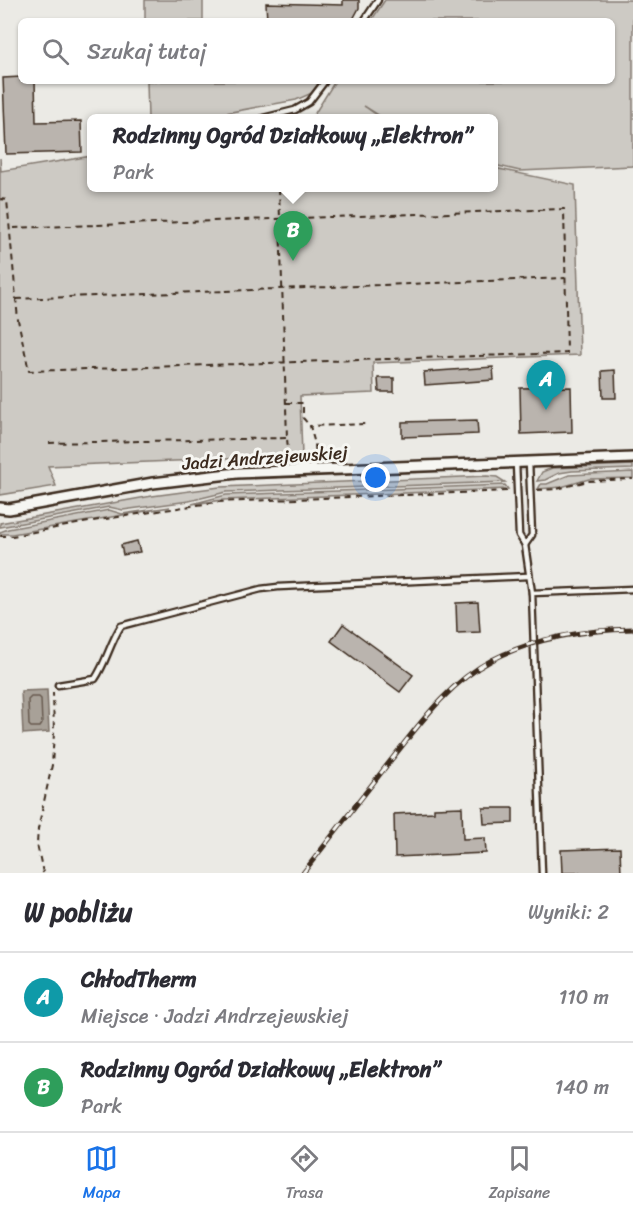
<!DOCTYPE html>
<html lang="pl">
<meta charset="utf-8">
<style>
:root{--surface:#fff;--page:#f7f7f7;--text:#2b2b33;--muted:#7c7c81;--line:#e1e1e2;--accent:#1a73e8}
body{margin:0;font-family:Sriracha,sans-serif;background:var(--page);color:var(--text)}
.you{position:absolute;left:376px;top:478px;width:21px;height:21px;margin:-15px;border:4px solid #fff;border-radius:50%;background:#1a73e8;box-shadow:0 0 0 9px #1a73e833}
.badge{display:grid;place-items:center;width:39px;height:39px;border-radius:50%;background:var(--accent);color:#fff;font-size:20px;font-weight:700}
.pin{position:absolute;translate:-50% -50px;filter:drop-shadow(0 2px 3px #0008)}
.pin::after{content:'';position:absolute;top:32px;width:21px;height:18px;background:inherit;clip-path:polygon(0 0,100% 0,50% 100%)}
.popup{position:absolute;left:87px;top:114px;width:411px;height:78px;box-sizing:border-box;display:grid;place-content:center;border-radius:9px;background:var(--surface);filter:drop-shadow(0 2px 4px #0005);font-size:20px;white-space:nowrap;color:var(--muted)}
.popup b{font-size:22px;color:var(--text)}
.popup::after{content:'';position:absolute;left:50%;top:100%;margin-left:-12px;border:12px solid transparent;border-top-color:var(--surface)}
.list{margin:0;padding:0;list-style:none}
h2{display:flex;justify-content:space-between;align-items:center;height:78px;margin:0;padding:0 24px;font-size:26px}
h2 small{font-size:20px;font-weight:400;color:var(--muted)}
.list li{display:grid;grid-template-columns:39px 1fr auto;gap:18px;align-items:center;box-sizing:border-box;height:90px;padding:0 24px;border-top:2px solid var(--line)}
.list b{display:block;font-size:22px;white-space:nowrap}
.list p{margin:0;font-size:20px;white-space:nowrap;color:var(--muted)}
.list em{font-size:20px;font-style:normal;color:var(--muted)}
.icon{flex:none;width:33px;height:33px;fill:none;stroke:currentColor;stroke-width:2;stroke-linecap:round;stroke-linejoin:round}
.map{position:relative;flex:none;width:633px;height:873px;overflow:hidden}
.search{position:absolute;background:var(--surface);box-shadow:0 2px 4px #0004;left:18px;right:18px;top:18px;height:66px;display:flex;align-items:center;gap:15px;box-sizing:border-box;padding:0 21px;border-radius:9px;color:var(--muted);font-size:22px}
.sheet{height:258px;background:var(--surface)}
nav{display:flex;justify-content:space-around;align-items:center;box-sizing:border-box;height:84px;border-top:2px solid var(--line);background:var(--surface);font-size:16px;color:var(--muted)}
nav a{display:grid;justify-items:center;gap:3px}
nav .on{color:var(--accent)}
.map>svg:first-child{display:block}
.green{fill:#cdcac4;stroke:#847a71;stroke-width:1.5}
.water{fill:#a8a198;stroke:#7c7167;stroke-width:1.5}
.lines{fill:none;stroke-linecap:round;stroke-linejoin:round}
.shore{stroke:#675a4f;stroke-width:1.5}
.building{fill:#bab4ae;stroke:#3b2a1e;stroke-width:1.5}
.lane-casing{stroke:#3b2a1e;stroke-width:9}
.street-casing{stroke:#3b2a1e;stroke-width:14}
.path{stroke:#3b2a1e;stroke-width:2;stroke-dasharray:6 4.5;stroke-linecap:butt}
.lane{stroke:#f6f6f2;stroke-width:4.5}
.street{stroke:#f6f6f2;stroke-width:9}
.rail-casing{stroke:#3b2a1e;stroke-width:5}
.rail{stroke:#f6f6f2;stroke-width:3;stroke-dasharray:9;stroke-linecap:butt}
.labels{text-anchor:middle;stroke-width:6;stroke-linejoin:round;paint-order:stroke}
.street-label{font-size:18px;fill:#3b2a1e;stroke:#f6f6f2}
</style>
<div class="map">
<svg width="633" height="873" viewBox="0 0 633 873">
<rect width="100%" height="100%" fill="#ebeae5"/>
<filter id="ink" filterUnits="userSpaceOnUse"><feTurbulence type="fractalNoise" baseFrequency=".0167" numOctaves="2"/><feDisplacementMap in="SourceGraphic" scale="12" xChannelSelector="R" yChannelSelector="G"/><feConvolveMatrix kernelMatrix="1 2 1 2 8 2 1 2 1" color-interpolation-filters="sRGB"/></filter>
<g filter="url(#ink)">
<g class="green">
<rect x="145" y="0" width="58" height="21"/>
<path d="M 385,0 L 633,0 L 633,166 L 520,171 L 494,165 L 494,118 L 383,118 L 364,106 L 381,118 L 312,118 L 335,81 L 612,81 L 612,21 L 371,21 Z"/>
<path d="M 147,81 L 320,81 L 312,93 L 296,100 L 199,118 L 148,118 Z"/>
<path d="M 92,156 L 92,188 L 494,188 L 494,168 L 575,185 L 580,355 L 373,363 L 374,393 L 300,396 L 302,456 L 48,466 L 56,486 L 0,495 L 0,158 L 1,171 Z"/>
<path d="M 633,465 L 633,469 L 572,471 L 559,473 L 545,480 L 537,481 L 542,472 L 552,468 Z"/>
<path d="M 633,472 L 633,478 L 589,479 L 561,487 L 538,489 L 541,484 L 547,484 L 569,475 Z"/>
<path d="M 487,476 L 497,477 L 505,482 L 226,492 L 189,501 L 123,510 L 109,507 L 0,527 L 0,523 L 152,496 L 220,487 Z"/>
<path d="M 505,485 L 508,489 L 223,500 L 192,504 L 226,495 Z"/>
<path d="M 170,507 L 12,534 L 0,534 L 0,532 L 8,529 L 109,510 L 122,514 Z"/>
</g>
<path class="water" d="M 47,690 L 49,732 L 23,734 L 21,691 Z"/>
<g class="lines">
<path class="shore" d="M 31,697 L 39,697 L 41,699 L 42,724 L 40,727 L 31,727 L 29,725 L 28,700 Z"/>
</g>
<g class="building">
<path d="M 343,0 L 359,0 L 359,8 L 352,21 L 267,21 L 266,3 L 343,5 Z"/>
<path d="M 21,77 L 21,81 L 35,81 L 36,122 L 81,121 L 82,152 L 6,154 L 3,78 Z"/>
<path d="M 493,367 L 494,380 L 425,385 L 424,372 Z"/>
<path d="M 615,370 L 616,398 L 603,398 L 602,371 Z"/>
<path d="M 378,378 L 394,378 L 394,392 L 379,392 Z"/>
<path d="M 571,387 L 572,432 L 521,434 L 520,388 Z"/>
<path d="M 477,420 L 478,434 L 402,437 L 402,422 Z"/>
<path d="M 137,541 L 140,552 L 123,555 L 121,545 Z"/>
<path d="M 478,602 L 480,632 L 457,633 L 456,603 Z"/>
<path d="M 343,624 L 413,675 L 400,692 L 331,641 Z"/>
<path d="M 462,807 L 463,839 L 485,838 L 486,853 L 395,857 L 394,814 L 434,812 L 434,808 Z"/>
<path d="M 483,808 L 513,808 L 513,823 L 484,824 Z"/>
<path d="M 620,848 L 621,873 L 562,873 L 561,850 Z"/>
</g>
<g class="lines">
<g class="lane-casing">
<g id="lane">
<path d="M 364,21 L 378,0"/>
<path d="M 263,118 L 295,110 L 309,102 L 325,81"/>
<path d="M 516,463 L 519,535 L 525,545 L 532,593"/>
<path d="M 525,545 L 532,535 L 529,462"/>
<path d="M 58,685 L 95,679 C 106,663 110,643 121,626 L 261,589 L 278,587 L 528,576"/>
<path d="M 542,873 L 532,593 L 633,589"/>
</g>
</g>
<g class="street-casing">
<path id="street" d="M 0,508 L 9,509 L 153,483 L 237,473 L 633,458"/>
</g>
<g class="path">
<path d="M 279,188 L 287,438 L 289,462"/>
<path d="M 0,199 L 7,200 L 18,320 L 29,371 L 567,353 L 564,209 L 10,228"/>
<path d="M 16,299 L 565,278"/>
<path d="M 286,403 L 303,403 L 303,418 L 310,426"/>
<path d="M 49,443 L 287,438"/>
<path d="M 316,461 L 315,444 L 310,426 L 367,424"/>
<path d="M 537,490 L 557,489 L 588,481 L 633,479"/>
<path d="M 0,536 L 12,536 L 99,520 L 217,502 L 510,491"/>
<path d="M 43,873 L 37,844 L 38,829 L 52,765 L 54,733 L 53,692"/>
</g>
<use href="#lane" class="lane"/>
<use href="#street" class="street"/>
<g class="rail-casing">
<path id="rail" d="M 303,873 C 330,838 357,804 384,769 C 416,729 446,684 492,660 C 536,637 584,630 633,629"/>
</g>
<use href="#rail" class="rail"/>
</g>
</g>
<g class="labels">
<g class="street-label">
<text transform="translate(265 458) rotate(-4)" y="6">Jadzi Andrzejewskiej</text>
</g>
</g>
</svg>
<div class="you"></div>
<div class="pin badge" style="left:546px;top:410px;background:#0f9aa8">A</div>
<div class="pin badge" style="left:293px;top:261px;background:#2e9e5b">B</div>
<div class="popup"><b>Rodzinny Ogród Działkowy „Elektron”</b>Park</div>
<div class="search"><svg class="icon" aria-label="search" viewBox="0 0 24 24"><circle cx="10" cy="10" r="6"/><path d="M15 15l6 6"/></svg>Szukaj tutaj</div>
</div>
<section class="sheet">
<h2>W pobliżu<small>Wyniki: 2</small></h2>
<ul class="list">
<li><span class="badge" style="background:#0f9aa8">A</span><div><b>ChłodTherm</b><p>Miejsce · Jadzi Andrzejewskiej</p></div><em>110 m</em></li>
<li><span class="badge" style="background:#2e9e5b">B</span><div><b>Rodzinny Ogród Działkowy „Elektron”</b><p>Park</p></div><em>140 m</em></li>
</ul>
</section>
<nav>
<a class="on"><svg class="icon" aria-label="map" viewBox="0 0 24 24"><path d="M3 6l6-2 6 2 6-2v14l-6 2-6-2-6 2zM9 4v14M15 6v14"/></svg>Mapa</a>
<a><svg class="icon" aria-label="directions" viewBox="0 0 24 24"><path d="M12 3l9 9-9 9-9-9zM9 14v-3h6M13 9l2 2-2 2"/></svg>Trasa</a>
<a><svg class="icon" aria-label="saved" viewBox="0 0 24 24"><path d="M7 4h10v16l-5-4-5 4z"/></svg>Zapisane</a>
</nav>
